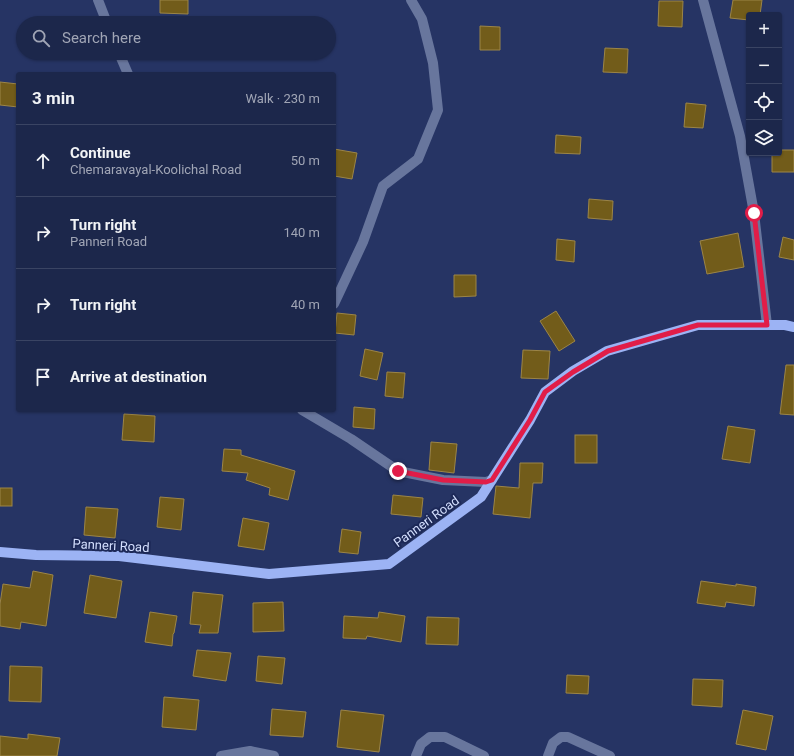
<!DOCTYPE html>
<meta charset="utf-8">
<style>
:root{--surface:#1c274b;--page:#252f52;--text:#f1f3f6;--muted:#a0a5b5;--line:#3a4463}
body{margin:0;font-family:Roboto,sans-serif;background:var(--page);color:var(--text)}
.controls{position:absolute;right:12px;top:12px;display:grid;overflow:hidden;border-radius:4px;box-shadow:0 1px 3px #0004}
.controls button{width:36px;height:36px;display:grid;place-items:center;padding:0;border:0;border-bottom:1px solid var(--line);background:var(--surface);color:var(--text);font:20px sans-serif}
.stop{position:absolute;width:12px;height:12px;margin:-9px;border:3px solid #e11d48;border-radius:50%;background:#fff}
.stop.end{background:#e11d48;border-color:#fff;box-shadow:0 1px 4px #0008}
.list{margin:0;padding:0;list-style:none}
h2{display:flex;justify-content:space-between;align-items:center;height:52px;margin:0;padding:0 16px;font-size:17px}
h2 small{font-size:13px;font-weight:400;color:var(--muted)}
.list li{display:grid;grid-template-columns:26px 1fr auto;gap:12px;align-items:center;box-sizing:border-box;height:72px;padding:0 16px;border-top:1px solid var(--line)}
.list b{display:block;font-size:15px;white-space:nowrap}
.list p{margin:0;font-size:13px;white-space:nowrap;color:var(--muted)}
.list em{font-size:13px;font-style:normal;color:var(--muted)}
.icon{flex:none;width:22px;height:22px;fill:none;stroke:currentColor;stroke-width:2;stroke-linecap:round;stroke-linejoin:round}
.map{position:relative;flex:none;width:794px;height:756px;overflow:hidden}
.search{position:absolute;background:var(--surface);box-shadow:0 1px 3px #0004;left:16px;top:16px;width:320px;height:44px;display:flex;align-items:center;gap:10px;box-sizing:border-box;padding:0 14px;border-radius:22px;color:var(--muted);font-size:15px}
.panel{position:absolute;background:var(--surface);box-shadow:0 1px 3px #0004;left:16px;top:72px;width:320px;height:340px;border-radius:4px}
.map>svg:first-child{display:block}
.building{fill:#725c1a;stroke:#9c8547}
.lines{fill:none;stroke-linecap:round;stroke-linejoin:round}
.minor{stroke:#68769d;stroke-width:10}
.major{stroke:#9cb3f4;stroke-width:10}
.route{stroke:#e11d48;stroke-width:5}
.labels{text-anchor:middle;stroke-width:4;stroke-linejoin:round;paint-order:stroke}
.street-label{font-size:13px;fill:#d4dffe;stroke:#1d2958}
</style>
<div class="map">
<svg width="794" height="756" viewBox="0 0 794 756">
<rect width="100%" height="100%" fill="#263464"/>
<g class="building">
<path d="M 160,0 L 188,0 L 188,14 L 160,13 Z"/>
<path d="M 733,0 L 762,0 L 760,15 L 749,15 L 749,20 L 730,18 Z"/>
<path d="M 659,1 L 683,1 L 682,27 L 658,26 Z"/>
<path d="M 480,26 L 500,27 L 500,50 L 480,50 Z"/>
<path d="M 605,48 L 628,49 L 627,73 L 603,72 Z"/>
<path d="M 0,82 L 18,84 L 18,107 L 0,105 Z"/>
<path d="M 686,103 L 706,105 L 703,128 L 684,127 Z"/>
<path d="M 556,135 L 581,137 L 580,154 L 555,153 Z"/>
<path d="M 334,149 L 357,153 L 352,179 L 334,176 Z"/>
<path d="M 779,150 L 794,150 L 794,172 L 772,172 L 772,153 L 779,153 Z"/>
<path d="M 589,199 L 613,201 L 612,220 L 588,218 Z"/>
<path d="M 738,233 L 744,267 L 707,274 L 700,241 Z"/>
<path d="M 783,237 L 794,240 L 794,260 L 779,257 Z"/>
<path d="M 557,239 L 575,241 L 574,262 L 556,260 Z"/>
<path d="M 454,275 L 476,275 L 476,296 L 454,297 Z"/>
<path d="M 556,311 L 575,341 L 559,351 L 540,321 Z"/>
<path d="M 337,313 L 356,315 L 354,335 L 335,333 Z"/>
<path d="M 365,349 L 383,353 L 377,380 L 360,376 Z"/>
<path d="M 523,350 L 550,351 L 548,379 L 521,378 Z"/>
<path d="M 786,365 L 794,365 L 794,415 L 780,414 Z"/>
<path d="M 387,372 L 405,373 L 403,398 L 385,396 Z"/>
<path d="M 354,407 L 375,409 L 374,429 L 353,427 Z"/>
<path d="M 124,414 L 155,416 L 154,442 L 122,440 Z"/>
<path d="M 728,426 L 755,430 L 750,463 L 722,459 Z"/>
<rect x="575" y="435" width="22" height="28"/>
<path d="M 431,442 L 457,444 L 454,473 L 429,470 Z"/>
<path d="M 224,449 L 241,450 L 241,455 L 295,471 L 288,500 L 269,495 L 270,488 L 246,480 L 248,473 L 222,471 Z"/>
<path d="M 520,463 L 543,463 L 542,483 L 533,483 L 530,518 L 493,514 L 496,486 L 519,488 Z"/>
<rect x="0" y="488" width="12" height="18"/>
<path d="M 393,495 L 423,498 L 421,517 L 391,514 Z"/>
<path d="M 160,497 L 184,499 L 181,530 L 157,527 Z"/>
<path d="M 86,507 L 118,509 L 115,538 L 84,535 Z"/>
<path d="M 243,518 L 269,523 L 264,550 L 238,546 Z"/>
<path d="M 342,529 L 361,532 L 358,554 L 339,552 Z"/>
<path d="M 33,571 L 53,575 L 46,626 L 21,622 L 20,629 L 0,626 L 0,604 L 3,584 L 30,588 Z"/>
<path d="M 90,575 L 122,581 L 116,618 L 84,613 Z"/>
<path d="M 701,581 L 736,586 L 736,584 L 756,587 L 754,606 L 726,602 L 725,607 L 697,603 Z"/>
<path d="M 193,592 L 223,595 L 218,633 L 199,633 L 201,625 L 190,624 Z"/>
<path d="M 283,602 L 284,631 L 253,632 L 253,603 Z"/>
<path d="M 150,612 L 177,616 L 174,633 L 173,634 L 172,646 L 145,642 Z"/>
<path d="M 379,612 L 405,616 L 401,642 L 367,636 L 366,639 L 343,638 L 344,616 L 378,618 Z"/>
<path d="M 427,617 L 459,618 L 458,645 L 426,644 Z"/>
<path d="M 197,650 L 231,653 L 226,681 L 193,676 Z"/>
<path d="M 258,656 L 285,658 L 282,684 L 256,681 Z"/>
<path d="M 10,666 L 42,667 L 41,702 L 9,701 Z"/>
<path d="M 567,675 L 589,676 L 588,694 L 566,693 Z"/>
<path d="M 693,679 L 723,680 L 722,707 L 692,705 Z"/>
<path d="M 164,697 L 199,700 L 196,730 L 162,727 Z"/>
<path d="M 272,709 L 306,712 L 303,737 L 270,735 Z"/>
<path d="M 341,710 L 384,715 L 379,752 L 337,747 Z"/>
<path d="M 743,710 L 773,716 L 766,750 L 736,744 Z"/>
<path d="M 28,734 L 60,738 L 57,756 L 0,756 L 0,736 L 28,739 Z"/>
</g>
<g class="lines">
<g class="minor">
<path d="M 98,0 L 107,23"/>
<path d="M 703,0 L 740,136 L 754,213 L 767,325"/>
<path d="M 119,53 L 128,74"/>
<path d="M 334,304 L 363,242 L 383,186 L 418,159 L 438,110 L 433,63 L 422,19 L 411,0"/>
<path d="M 302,410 L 351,439 L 398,471 L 443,480 L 486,482 L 492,480"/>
<path d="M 221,756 L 250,751 L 274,756"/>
<path d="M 416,756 L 421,744 L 430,737 L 445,737 L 484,756"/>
<path d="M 548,756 L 553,743 L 561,737 L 568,737 L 610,756"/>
</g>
<path class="major" d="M 0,552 L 36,555 L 119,556 L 269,574 L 389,564 L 481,497 L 530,420 L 545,392 L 573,371 L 607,351 L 698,325 L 785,325 L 794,327"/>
</g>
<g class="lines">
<path class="route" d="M 398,471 L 443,480 L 486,482 L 492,480 L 530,420 L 545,392 L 573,372 L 608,351 L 698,325 L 767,325 L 754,213"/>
</g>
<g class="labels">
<g class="street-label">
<text transform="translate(426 521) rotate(-36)" y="5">Panneri Road</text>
<text transform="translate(111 545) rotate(3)" y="5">Panneri Road</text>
</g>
</g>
</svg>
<div class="controls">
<button>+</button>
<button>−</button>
<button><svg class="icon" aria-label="locate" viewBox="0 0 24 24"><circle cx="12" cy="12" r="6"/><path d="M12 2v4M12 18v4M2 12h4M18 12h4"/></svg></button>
<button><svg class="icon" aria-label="layers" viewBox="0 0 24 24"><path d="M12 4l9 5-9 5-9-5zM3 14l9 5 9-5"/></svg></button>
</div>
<div class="stop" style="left:754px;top:213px"></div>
<div class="stop end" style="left:398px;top:471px"></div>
<div class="search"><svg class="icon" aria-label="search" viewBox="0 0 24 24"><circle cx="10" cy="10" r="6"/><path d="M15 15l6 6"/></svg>Search here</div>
<section class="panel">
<h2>3 min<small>Walk · 230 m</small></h2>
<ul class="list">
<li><svg class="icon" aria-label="ahead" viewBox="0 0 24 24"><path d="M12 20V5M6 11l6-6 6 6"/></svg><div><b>Continue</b><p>Chemaravayal-Koolichal Road</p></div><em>50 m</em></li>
<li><svg class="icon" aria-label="right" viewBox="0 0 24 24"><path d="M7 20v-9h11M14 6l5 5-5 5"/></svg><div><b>Turn right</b><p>Panneri Road</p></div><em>140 m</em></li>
<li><svg class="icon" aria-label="right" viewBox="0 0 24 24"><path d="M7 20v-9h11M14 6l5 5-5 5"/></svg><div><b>Turn right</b></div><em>40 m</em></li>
<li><svg class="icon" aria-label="arrive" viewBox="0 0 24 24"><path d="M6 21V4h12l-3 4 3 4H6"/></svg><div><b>Arrive at destination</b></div></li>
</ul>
</section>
</div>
